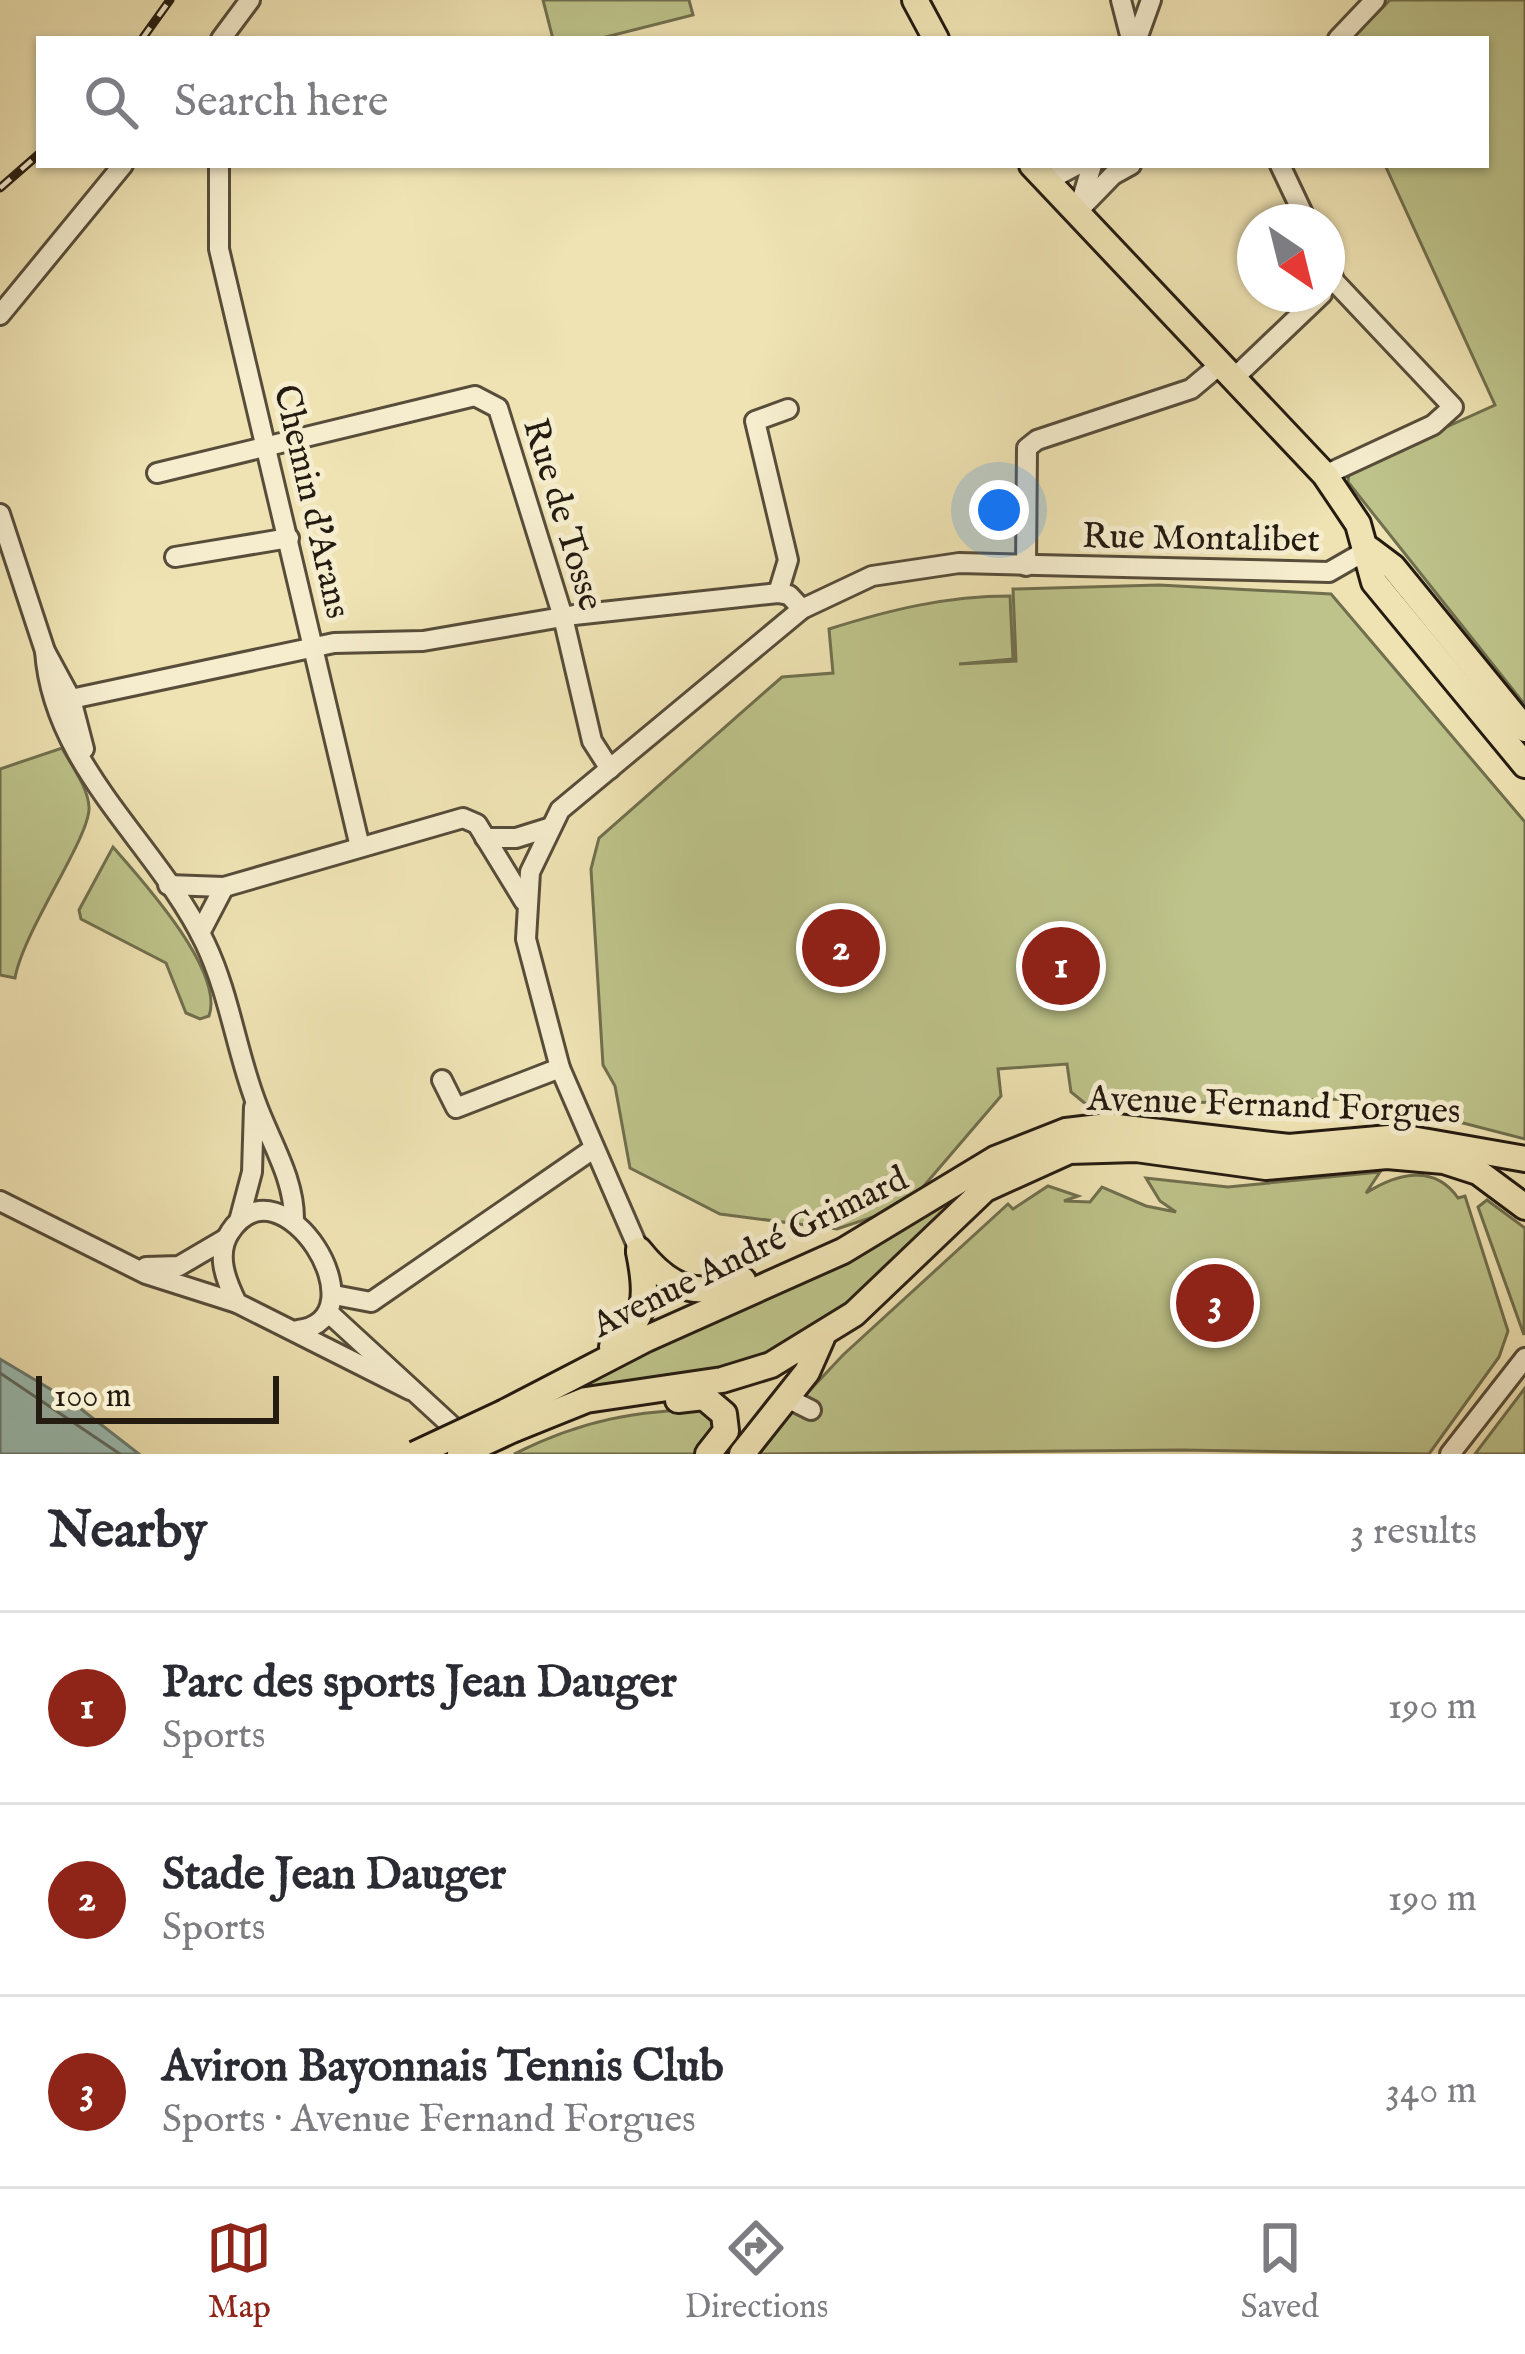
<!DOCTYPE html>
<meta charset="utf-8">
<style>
:root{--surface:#fff;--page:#f2f2f3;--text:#2b2b33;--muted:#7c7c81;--line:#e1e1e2;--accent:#8f2418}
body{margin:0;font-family:"IM FELL English",serif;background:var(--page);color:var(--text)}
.compass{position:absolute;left:1237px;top:204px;width:108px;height:108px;border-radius:50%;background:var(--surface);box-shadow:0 3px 9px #0004;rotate:145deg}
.scale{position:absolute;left:36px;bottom:30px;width:243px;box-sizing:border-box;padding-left:12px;border:6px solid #241b11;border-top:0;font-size:33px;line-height:42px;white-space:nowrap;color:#241b11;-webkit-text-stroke:9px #f5edce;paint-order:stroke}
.you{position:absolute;left:999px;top:510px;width:42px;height:42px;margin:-30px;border:9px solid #fff;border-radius:50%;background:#1a73e8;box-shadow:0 0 0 18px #1a73e833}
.badge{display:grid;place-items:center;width:78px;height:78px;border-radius:50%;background:var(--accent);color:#fff;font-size:39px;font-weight:700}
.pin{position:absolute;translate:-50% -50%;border:6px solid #fff;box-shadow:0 3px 12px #0006}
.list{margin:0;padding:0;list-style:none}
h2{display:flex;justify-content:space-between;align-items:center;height:156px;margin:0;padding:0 48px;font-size:51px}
h2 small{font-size:39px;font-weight:400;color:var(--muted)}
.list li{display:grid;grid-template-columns:78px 1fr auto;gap:36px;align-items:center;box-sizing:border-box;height:192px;padding:0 48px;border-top:3px solid var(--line)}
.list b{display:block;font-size:45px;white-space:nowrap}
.list p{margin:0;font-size:39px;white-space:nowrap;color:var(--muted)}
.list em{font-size:39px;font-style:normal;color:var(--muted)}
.icon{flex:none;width:66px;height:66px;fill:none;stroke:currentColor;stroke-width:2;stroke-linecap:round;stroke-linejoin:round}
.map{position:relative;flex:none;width:1525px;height:1454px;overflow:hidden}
.search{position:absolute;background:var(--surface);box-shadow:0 3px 9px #0004;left:36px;right:36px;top:36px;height:132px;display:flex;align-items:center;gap:30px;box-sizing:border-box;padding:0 42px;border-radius:0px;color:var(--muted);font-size:45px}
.sheet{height:732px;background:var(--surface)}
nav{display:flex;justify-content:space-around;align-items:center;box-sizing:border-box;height:168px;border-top:3px solid var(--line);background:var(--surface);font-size:33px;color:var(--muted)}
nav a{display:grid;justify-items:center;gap:6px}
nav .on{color:var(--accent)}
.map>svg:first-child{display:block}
.green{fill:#bdc38a;stroke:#706f4e;stroke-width:3}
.water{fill:#9bbdb3;stroke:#6b7c72;stroke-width:3}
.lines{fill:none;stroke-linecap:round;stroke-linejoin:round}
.shore{stroke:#606c62;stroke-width:3}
.minor-casing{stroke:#574d3a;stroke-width:24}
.major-casing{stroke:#241b11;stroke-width:30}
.minor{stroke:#f5edce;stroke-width:18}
.major{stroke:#efe3b3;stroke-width:24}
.rail-casing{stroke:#241b11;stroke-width:9}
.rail{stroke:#f5edce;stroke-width:4.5;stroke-dasharray:14;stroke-linecap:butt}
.major-bridge-casing{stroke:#241b11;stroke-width:30;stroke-linecap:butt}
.major-bridge{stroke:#efe3b3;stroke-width:24}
.labels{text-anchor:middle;stroke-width:10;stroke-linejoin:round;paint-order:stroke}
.street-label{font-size:36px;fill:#241b11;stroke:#f5edce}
</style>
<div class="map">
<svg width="1525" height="1454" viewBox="0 0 1525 1454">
<rect width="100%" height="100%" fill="#efe3b3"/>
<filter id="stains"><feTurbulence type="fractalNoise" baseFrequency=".00167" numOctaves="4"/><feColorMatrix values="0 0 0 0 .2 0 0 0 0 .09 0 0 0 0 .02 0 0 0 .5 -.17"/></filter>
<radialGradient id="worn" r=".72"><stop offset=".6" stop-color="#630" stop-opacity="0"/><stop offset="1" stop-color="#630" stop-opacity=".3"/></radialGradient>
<g class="green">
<path d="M 543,0 L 689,0 L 693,15 L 598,39 L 553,39 Z"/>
<path d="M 1390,0 L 1525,0 L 1525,705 L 1348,482 L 1349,471 L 1495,405 L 1385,165 L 1486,165 L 1486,39 L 1351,39 Z"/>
<path d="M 1159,585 L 1331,594 L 1525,822 L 1525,1139 L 1463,1123 L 1371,1116 L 1353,1099 L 1087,1105 L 1071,1092 L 1067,1064 L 998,1069 L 1001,1096 L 922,1188 L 873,1217 L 837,1229 L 720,1214 L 630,1168 L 615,1086 L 603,1065 L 591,869 L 599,838 L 782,677 L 833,673 L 829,629 C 889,610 946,596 1010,596 L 1013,659 L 959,664 L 1016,661 L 1013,589 Z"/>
<path d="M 62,748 C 71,765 88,787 89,807 C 91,836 23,931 15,978 L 0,975 L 0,769 Z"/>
<path d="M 113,847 C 141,879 225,971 209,1016 L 200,1019 L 186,1013 L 166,963 L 81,919 L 79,910 Z"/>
<path d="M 1380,1172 L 1366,1193 C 1396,1174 1434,1163 1458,1198 L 1465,1196 L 1508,1331 L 1499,1357 L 1429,1454 L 1182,1450 L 750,1454 L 843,1355 L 1008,1204 L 1013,1209 L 1048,1186 L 1078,1196 L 1064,1201 L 1090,1202 L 1102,1187 L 1146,1206 L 1176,1212 L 1160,1201 L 1146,1178 L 1228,1187 Z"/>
<path d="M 946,1200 L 951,1209 L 844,1310 L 774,1352 L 709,1372 L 626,1381 L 537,1407 Z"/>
<path d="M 1487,1200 L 1525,1228 L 1524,1335 L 1478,1207 Z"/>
<path d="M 1525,1388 L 1525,1454 L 1475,1454 Z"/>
<path d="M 713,1409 C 717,1425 711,1445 697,1454 L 514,1454 C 582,1420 636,1410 713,1409 Z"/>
</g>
<path class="water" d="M 0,1359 L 72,1402 L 139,1454 L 0,1454 Z"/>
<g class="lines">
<path class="shore" d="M 0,1373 L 120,1454"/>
<g class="minor-casing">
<g id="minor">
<path d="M 1121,0 L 1131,39"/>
<path d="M 221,39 L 250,0"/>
<path d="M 1137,39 L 1151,0"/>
<path d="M 1338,39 L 1375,0"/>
<path d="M 219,165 L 219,249 L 360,847"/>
<path d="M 1280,165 L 1307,222"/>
<path d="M 1047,181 L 1077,165"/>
<path d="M 1081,202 L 1092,165"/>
<path d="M 1077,212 L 1113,175 L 1131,165"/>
<path d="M 0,315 L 123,165"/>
<path d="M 1235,377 L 1322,294"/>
<path d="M 157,473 L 475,396 L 498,408 L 563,617 L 592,741 L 610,769"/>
<path d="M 1325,475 L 1433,425 L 1453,407 L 1335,282 L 1327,264"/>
<path d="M 0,514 L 45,651 L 71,699 L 84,749"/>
<path d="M 175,557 L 289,538"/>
<path d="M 1026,566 L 1027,448 L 1037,440 L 1191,389 L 1222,363"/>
<path d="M 778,593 L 788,560 L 755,421 L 788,409"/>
<path d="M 45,651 C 53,768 157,843 205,943 C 229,993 236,1049 255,1100 C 269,1140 295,1178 294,1221"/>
<path d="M 71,699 L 334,643 L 423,641 L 574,615 L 778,593 L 789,595 L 802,609"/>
<path d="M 485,838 L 516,838 L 548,828"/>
<path d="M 168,885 L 224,887 L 463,818 L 477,824 L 524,901"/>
<path d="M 200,933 L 224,887"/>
<path d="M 442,1080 L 456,1108 L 560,1068"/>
<path d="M 0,1201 L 146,1274 L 237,1303"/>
<path d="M 239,1221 L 252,1172 L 254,1107"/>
<path d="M 639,1250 L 560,1068 L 526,939 L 530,872 L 560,810 L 802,609 L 872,576 L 959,563 L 1329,572 L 1369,549"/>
<path d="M 146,1267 L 179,1266 L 225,1239"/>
<path d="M 334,1295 L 371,1302 L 593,1149"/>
<path d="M 330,1314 L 466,1439"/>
<path d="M 298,1330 C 385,1319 281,1153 230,1232 C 215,1254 226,1281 237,1303 L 410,1390"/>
<path d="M 787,1398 L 811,1410"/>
<path d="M 1450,1454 L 1525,1358"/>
</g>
</g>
<g class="major-casing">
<g id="major">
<path d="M 915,0 L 936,39"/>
<path d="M 1032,165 L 1325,475 L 1358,524 L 1374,582 L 1525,765"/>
<path d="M 1369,549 L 1393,567 L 1525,729"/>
<path d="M 639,1250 C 669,1288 697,1300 743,1280"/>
<path d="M 612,1347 C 648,1317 648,1296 639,1252"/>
<path d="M 678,1400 L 704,1397 L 724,1414 L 726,1431 L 708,1454"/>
<path d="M 505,1412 L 646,1339 L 843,1251 L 995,1159 L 1066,1131 L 1108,1126 L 1289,1147 L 1400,1137 L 1525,1159"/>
<path d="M 514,1429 L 586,1400 L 722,1380 L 771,1365 L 854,1314 L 985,1189 L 1069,1151 L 1136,1149 L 1266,1167 L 1387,1156 L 1444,1161 L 1478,1172 L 1525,1207"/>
<path d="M 742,1454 L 807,1372 L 822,1338"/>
</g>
</g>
<use href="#minor" class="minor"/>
<use href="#major" class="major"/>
<g class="rail-casing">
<g id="rail">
<path d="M 142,39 L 170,0"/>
<path d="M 0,188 L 39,154"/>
</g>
</g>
<use href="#rail" class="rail"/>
<g class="major-bridge-casing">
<g id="major-bridge">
<path d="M 415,1454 L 505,1412"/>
<path d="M 460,1454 L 514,1429"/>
</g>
</g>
<use href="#major-bridge" class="major-bridge"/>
</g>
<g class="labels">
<g class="street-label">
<text transform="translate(314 501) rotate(77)" y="13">Chemin d'Arans</text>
<text transform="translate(565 514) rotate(73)" y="13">Rue de Tosse</text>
<text transform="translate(1201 536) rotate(1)" y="13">Rue Montalibet</text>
<text transform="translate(1274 1103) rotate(2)" y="13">Avenue Fernand Forgues</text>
<text transform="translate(749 1250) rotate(-26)" y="13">Avenue André Grimard</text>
</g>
</g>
<rect width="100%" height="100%" filter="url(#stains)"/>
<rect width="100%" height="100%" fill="url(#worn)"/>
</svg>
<svg class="compass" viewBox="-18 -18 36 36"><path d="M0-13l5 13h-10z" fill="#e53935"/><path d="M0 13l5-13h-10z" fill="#7c7c81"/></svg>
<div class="scale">100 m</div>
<div class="you"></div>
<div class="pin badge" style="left:1061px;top:966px">1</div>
<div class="pin badge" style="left:841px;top:948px">2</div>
<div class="pin badge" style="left:1215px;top:1303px">3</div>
<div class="search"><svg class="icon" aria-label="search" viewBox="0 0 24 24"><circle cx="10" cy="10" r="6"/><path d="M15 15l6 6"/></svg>Search here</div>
</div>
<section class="sheet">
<h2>Nearby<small>3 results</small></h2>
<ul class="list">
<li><span class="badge">1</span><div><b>Parc des sports Jean Dauger</b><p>Sports</p></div><em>190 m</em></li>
<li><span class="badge">2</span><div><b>Stade Jean Dauger</b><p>Sports</p></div><em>190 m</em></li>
<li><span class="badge">3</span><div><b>Aviron Bayonnais Tennis Club</b><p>Sports · Avenue Fernand Forgues</p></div><em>340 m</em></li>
</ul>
</section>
<nav>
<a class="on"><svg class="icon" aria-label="map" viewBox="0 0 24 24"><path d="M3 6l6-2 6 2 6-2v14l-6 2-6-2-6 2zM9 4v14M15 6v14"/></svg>Map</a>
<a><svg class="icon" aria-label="directions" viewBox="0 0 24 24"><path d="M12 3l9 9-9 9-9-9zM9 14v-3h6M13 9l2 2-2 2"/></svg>Directions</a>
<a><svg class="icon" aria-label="saved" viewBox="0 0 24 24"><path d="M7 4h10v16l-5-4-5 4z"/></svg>Saved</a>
</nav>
